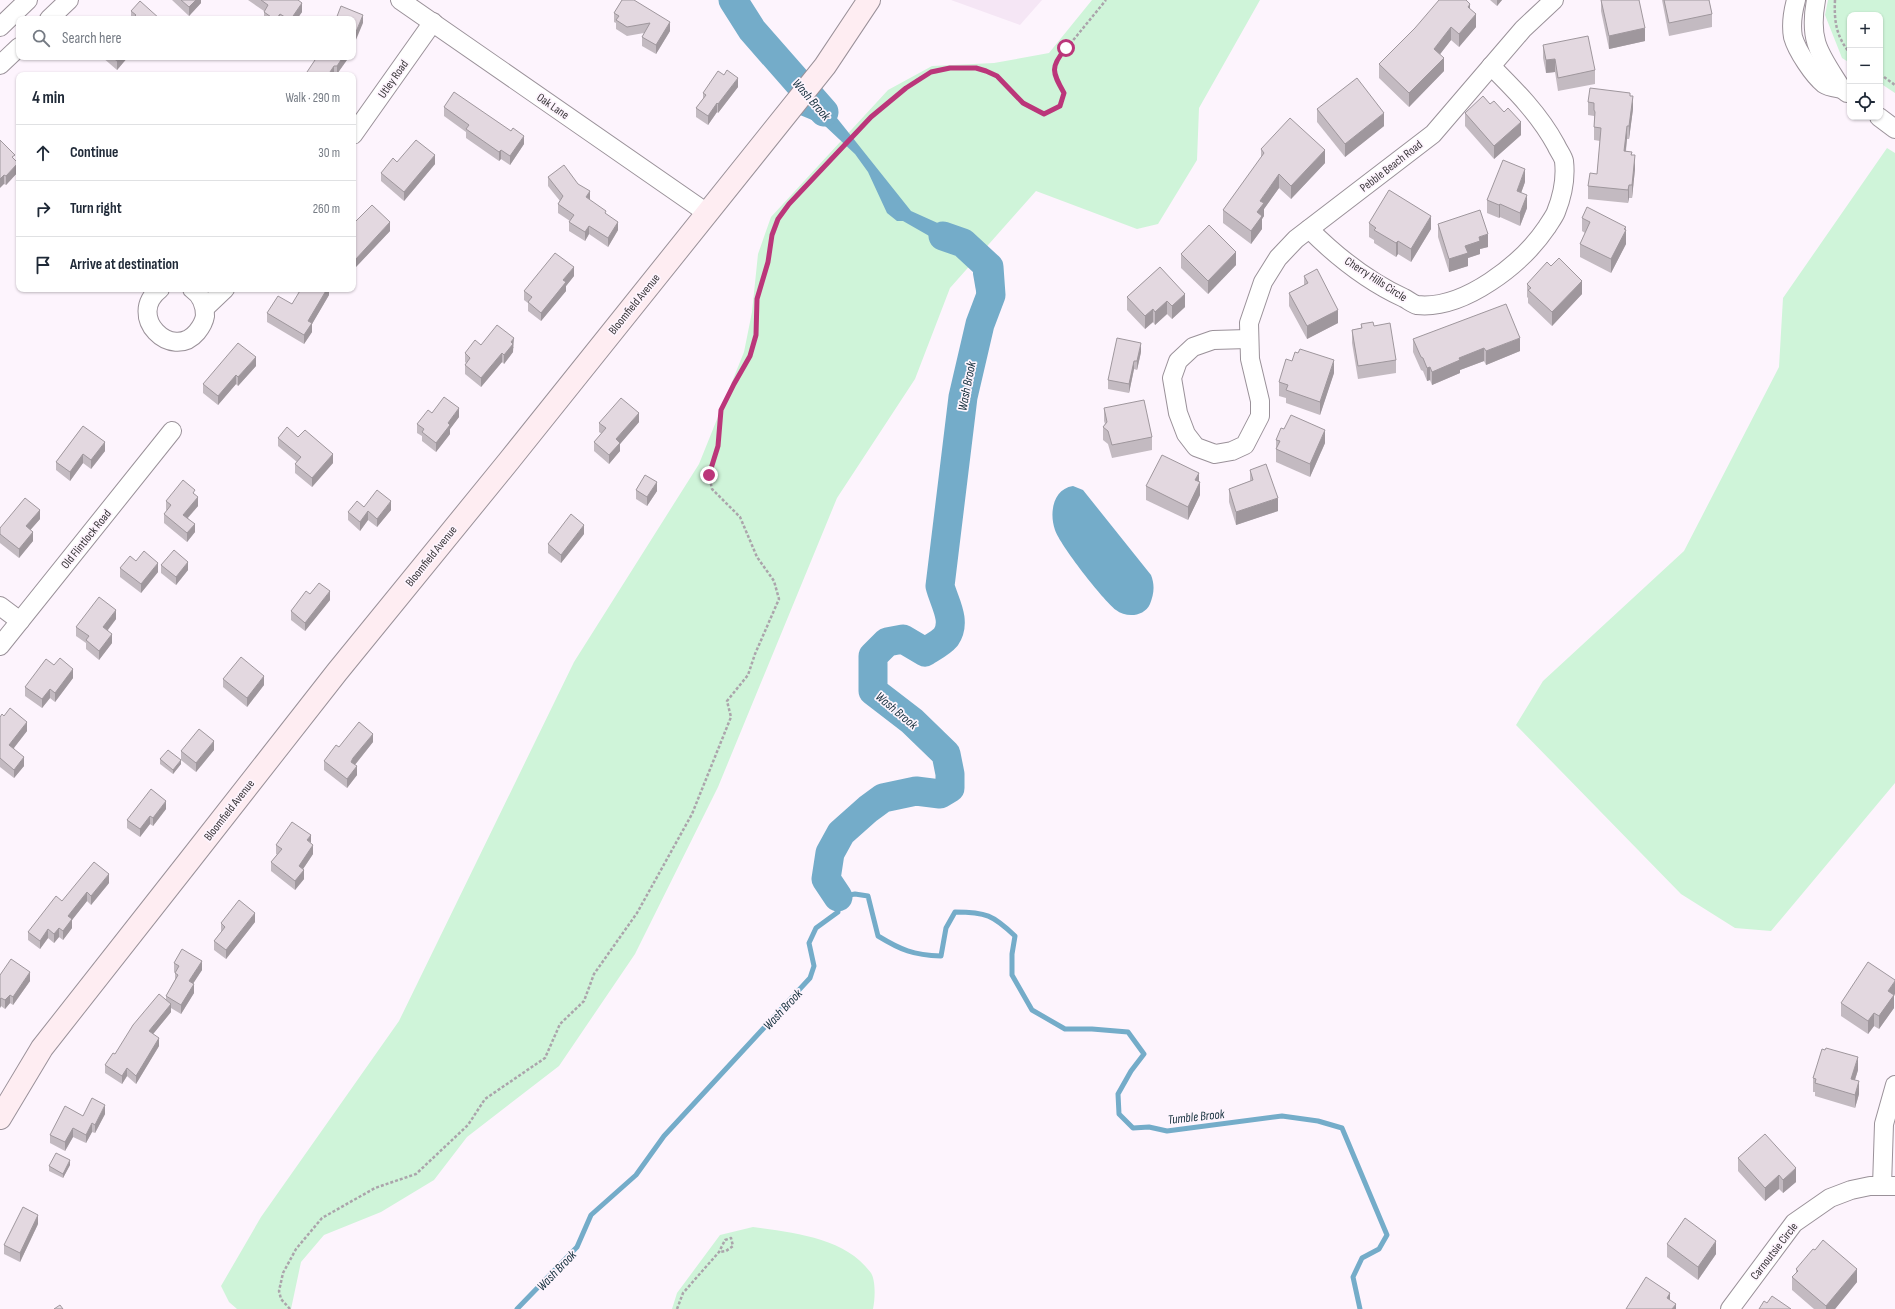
<!DOCTYPE html>
<meta charset="utf-8">
<style>
:root{--surface:#fff;--page:#f2f2f3;--text:#1f2937;--muted:#747a83;--line:#e0e1e3}
body{margin:0;font-family:"Sofia Sans Condensed",sans-serif;background:var(--page);color:var(--text)}
.controls{position:absolute;right:12px;top:12px;display:grid;overflow:hidden;border-radius:8px;box-shadow:0 1px 3px #0004}
.controls button{width:36px;height:36px;display:grid;place-items:center;padding:0;border:0;border-bottom:1px solid var(--line);background:var(--surface);color:var(--text);font:20px sans-serif}
.stop{position:absolute;width:12px;height:12px;margin:-9px;border:3px solid #bb367a;border-radius:50%;background:#fff}
.stop.end{background:#bb367a;border-color:#fff;box-shadow:0 1px 4px #0008}
.list{margin:0;padding:0;list-style:none}
h2{display:flex;justify-content:space-between;align-items:center;height:52px;margin:0;padding:0 16px;font-size:17px}
h2 small{font-size:13px;font-weight:400;color:var(--muted)}
.list li{display:grid;grid-template-columns:26px 1fr auto;gap:12px;align-items:center;box-sizing:border-box;height:56px;padding:0 16px;border-top:1px solid var(--line)}
.list b{display:block;font-size:15px;white-space:nowrap}
.list em{font-size:13px;font-style:normal;color:var(--muted)}
.icon{flex:none;width:22px;height:22px;fill:none;stroke:currentColor;stroke-width:2;stroke-linecap:round;stroke-linejoin:round}
.map{position:relative;flex:none;width:1895px;height:1309px;overflow:hidden}
.search{position:absolute;background:var(--surface);box-shadow:0 1px 3px #0004;left:16px;top:16px;width:340px;height:44px;display:flex;align-items:center;gap:10px;box-sizing:border-box;padding:0 14px;border-radius:8px;color:var(--muted);font-size:15px}
.panel{position:absolute;background:var(--surface);box-shadow:0 1px 3px #0004;left:16px;top:72px;width:340px;height:220px;border-radius:8px}
.map>svg:first-child{display:block}
.built{fill:#f5e6f5}
.green{fill:#cff4d9}
.water{fill:#74acc9}
.lines{fill:none;stroke-linecap:round;stroke-linejoin:round}
.stream{stroke:#74acc9;stroke-width:5}
.river{stroke:#74acc9;stroke-width:29}
.street-casing{stroke:#9a9199;stroke-width:20}
.secondary-casing{stroke:#9a9199;stroke-width:24}
.path{stroke:#aba4ab;stroke-width:2.5;stroke-dasharray:3 2;stroke-linecap:butt}
.street{stroke:#fff;stroke-width:18}
.secondary{stroke:#feedf2;stroke-width:22}
.wall{fill:#c3bac1}
.shaded-wall{fill:#9f979d}
.building{fill:#e3d8e0;stroke:#9f979d}
.route{stroke:#bb367a;stroke-width:5}
.labels{text-anchor:middle;stroke-width:3.5;stroke-linejoin:round;paint-order:stroke}
.street-label{font-size:12px;fill:#3a373a;stroke:#fdf4fd}
.water-label{font-size:13px;font-style:italic;fill:#142f3c;stroke:#fdf4fd}
</style>
<div class="map">
<svg width="1895" height="1309" viewBox="0 0 1895 1309">
<rect width="100%" height="100%" fill="#fdf4fd"/>
<path class="built" d="M 951,0 L 1042,0 L 1020,25 Z"/>
<g class="green">
<path d="M 1092,0 L 1260,0 L 1199,108 L 1197,160 L 1158,224 L 1137,229 L 1036,191 L 950,288 L 915,379 L 837,498 L 718,787 L 635,954 L 559,1066 L 467,1137 L 434,1180 L 381,1212 L 324,1235 L 301,1262 L 291,1309 L 237,1309 L 229,1302 L 221,1286 L 261,1217 L 399,1021 L 574,662 L 699,464 L 744,352 L 752,312 L 758,254 L 771,217 L 888,90 L 932,66 L 994,63 L 1049,53 Z"/>
<path d="M 1828,0 L 1895,0 L 1895,93 L 1880,83 L 1880,15 L 1850,15 L 1850,63 L 1842,58 L 1825,15 Z"/>
<path d="M 1887,148 L 1895,153 L 1895,783 L 1771,931 L 1735,928 L 1681,894 L 1516,725 L 1543,681 L 1684,551 L 1779,367 L 1783,298 Z"/>
<path d="M 753,1227 C 793,1233 845,1237 871,1273 C 876,1281 875,1300 873,1309 L 672,1309 L 677,1293 L 720,1235 Z"/>
</g>
<g class="water">
<path d="M 817,93 L 911,211 L 962,234 L 970,241 L 984,273 L 992,282 L 994,289 L 989,335 L 973,333 L 979,308 L 973,274 L 973,266 L 962,250 L 954,245 L 938,241 L 903,221 L 897,221 L 887,213 L 868,172 L 855,154 L 824,125 L 800,115 Z"/>
<path d="M 1073,486 L 1083,490 L 1151,575 C 1155,585 1154,594 1150,604 C 1144,617 1126,618 1116,610 C 1103,600 1060,545 1055,530 C 1049,513 1053,489 1073,486 Z"/>
</g>
<g class="lines">
<path class="stream" d="M 517,1309 L 577,1247 L 591,1215 L 636,1175 L 664,1136 L 810,978 L 814,966 L 809,943 L 816,928 L 838,912 L 838,897 L 855,894 L 868,896 L 878,936 C 901,950 913,955 941,956 L 946,928 L 955,912 C 986,912 993,915 1015,936 L 1012,954 L 1012,975 L 1032,1010 L 1065,1029 L 1092,1029 L 1128,1032 L 1144,1054 L 1131,1071 L 1118,1094 L 1119,1114 L 1133,1128 L 1149,1127 L 1167,1131 L 1282,1116 L 1318,1121 L 1342,1128 L 1387,1235 L 1379,1249 L 1362,1258 L 1353,1277 L 1360,1309"/>
<g class="river">
<path d="M 733,0 L 752,30 L 824,112"/>
<path d="M 838,897 L 826,879 L 830,853 L 841,833 L 868,809 L 883,798 L 916,791 L 940,794 L 950,788 L 950,774 L 946,754 L 912,721 L 873,691 L 873,656 L 887,642 L 903,639 L 925,652 C 931,648 941,643 946,637 C 957,621 944,602 940,586 L 963,397 L 980,324 L 991,295 L 989,267 L 963,243 L 943,236"/>
</g>
<g class="street-casing">
<g id="street">
<path d="M 400,0 L 707,213"/>
<path d="M 1796,0 C 1793,11 1791,26 1793,37 C 1797,51 1813,75 1824,84 C 1828,87 1837,88 1842,89"/>
<path d="M 1816,0 C 1808,43 1821,55 1842,89 L 1847,93"/>
<path d="M 49,19 L 69,0"/>
<path d="M 0,27 L 28,0"/>
<path d="M 0,65 L 19,47"/>
<path d="M 1879,117 L 1895,129"/>
<path d="M 353,135 L 433,22"/>
<path d="M 1309,229 C 1336,256 1369,282 1404,298 C 1408,300 1413,304 1417,305 C 1464,310 1522,264 1547,227 C 1550,222 1554,217 1556,212 C 1562,197 1566,178 1564,161 C 1563,156 1558,150 1556,145 C 1539,114 1516,91 1491,66"/>
<path d="M 160,289 C 125,316 172,362 197,332 C 201,327 204,322 205,316 C 205,305 201,295 192,289"/>
<path d="M 205,308 L 225,289"/>
<path d="M 1248,339 L 1213,340 L 1193,347 L 1178,361 L 1172,378 L 1178,413 L 1186,434 L 1196,447 L 1215,454 L 1232,451 L 1245,445 L 1260,416 L 1260,401 L 1250,359 L 1249,323 L 1263,282 L 1278,258 L 1296,239 L 1433,134 L 1523,29 L 1554,0"/>
<path d="M 0,606 L 20,621"/>
<path d="M 0,646 L 172,431"/>
<path d="M 1882,1186 L 1884,1124 L 1895,1085"/>
<path d="M 1730,1309 L 1794,1223 L 1830,1198 L 1851,1190 L 1870,1186 L 1895,1186"/>
</g>
</g>
<g class="secondary-casing">
<path id="secondary" d="M 0,1118 L 42,1048 L 189,861 L 337,672 L 508,462 L 825,66 L 869,0"/>
</g>
<g class="path">
<path d="M 1835,0 C 1834,20 1836,37 1850,53"/>
<path d="M 1880,74 L 1895,85"/>
<path d="M 290,1309 L 281,1299 L 279,1291 L 283,1273 L 296,1249 L 322,1218 L 375,1188 L 416,1174 L 468,1125 L 485,1099 L 545,1058 L 560,1024 L 584,1001 L 594,974 L 637,913 L 692,814 L 731,717 L 727,701 L 748,675 L 755,654 L 779,599 L 774,581 L 757,557 L 740,517 L 712,489 L 709,475 L 718,446 L 721,410 L 734,384 L 750,356 L 756,335 L 757,299 L 768,261 L 772,235 L 778,219 L 789,203 C 822,168 855,131 892,99 C 904,90 918,77 932,72 C 948,67 970,65 986,71 C 1002,77 1010,92 1023,103 C 1029,108 1037,111 1044,114 L 1060,106 L 1064,93 C 1057,81 1051,73 1057,60 L 1106,0"/>
<path d="M 677,1309 L 683,1293 L 719,1252 L 725,1240 L 731,1238 L 733,1246 L 726,1251 L 719,1252"/>
</g>
<use href="#street" class="street"/>
<use href="#secondary" class="secondary"/>
</g>
<g class="wall">
<path d="M 172,0 L 201,0 L 201,3 L 189,16 Z"/>
<path d="M 248,0 L 298,0 L 302,12 L 297,19 L 264,19 L 264,11 Z"/>
<path d="M 622,0 L 670,31 L 656,54 L 642,46 L 642,37 L 644,33 L 627,36 L 616,29 L 616,23 L 614,22 L 614,13 Z"/>
<path d="M 1490,0 L 1502,0 L 1497,6 Z"/>
<path d="M 1601,0 L 1639,0 L 1645,41 L 1609,49 L 1601,11 Z"/>
<path d="M 1662,0 L 1709,0 L 1712,14 L 1712,27 L 1669,36 Z"/>
<path d="M 1470,9 L 1476,27 L 1459,47 L 1451,40 L 1440,54 L 1444,71 L 1409,107 L 1379,78 L 1379,64 Z"/>
<path d="M 131,11 L 160,19 L 131,19 Z"/>
<path d="M 1543,45 L 1595,70 L 1595,84 L 1558,91 L 1555,72 L 1546,73 L 1543,58 Z"/>
<path d="M 102,57 L 128,57 L 117,70 Z"/>
<path d="M 317,57 L 349,57 L 337,74 L 334,74 Z"/>
<path d="M 738,87 L 718,113 L 717,112 L 708,125 L 696,117 L 696,108 L 703,99 L 703,93 Z"/>
<path d="M 1630,96 L 1633,109 L 1629,139 L 1627,139 L 1626,151 L 1632,155 L 1635,169 L 1632,198 L 1629,198 L 1628,203 L 1588,199 L 1588,186 L 1597,174 L 1600,141 L 1594,140 L 1594,116 L 1588,115 L 1588,102 Z"/>
<path d="M 444,107 L 524,144 L 510,165 L 501,159 L 499,161 L 466,138 L 466,132 L 444,116 Z"/>
<path d="M 1317,109 L 1384,126 L 1345,157 L 1317,122 Z"/>
<path d="M 1465,113 L 1521,135 L 1494,159 L 1465,126 Z"/>
<path d="M 0,140 L 18,172 L 6,185 L 4,184 Z"/>
<path d="M 1261,149 L 1325,163 L 1291,199 L 1279,188 L 1264,209 L 1264,216 L 1262,219 L 1262,229 L 1251,244 L 1223,223 L 1223,210 L 1261,158 Z"/>
<path d="M 397,162 L 435,164 L 404,201 L 381,181 L 381,173 Z"/>
<path d="M 548,177 L 590,200 L 606,214 L 618,230 L 608,247 L 589,234 L 585,241 L 569,231 L 569,222 L 570,221 L 558,213 L 558,204 L 560,201 L 548,186 Z"/>
<path d="M 1525,182 L 1521,193 L 1527,208 L 1520,226 L 1500,217 L 1499,218 L 1487,213 L 1487,200 Z"/>
<path d="M 1582,218 L 1626,230 L 1626,244 L 1611,273 L 1580,257 L 1580,244 L 1585,233 L 1582,231 Z"/>
<path d="M 1369,223 L 1431,229 L 1411,262 L 1398,254 L 1396,257 L 1374,243 L 1374,240 L 1369,237 Z"/>
<path d="M 353,224 L 390,231 L 355,268 L 353,267 Z"/>
<path d="M 1438,224 L 1488,247 L 1480,249 L 1480,254 L 1468,258 L 1468,266 L 1449,272 L 1438,237 Z"/>
<path d="M 1181,254 L 1236,265 L 1208,294 L 1181,268 Z"/>
<path d="M 1160,267 L 1185,307 L 1172,319 L 1167,314 L 1155,325 L 1153,322 L 1145,329 L 1127,310 L 1127,297 Z"/>
<path d="M 574,276 L 566,286 L 566,291 L 541,321 L 528,311 L 528,303 L 524,300 L 524,291 Z"/>
<path d="M 1304,276 L 1338,323 L 1307,339 L 1289,306 L 1289,293 L 1304,285 Z"/>
<path d="M 1527,284 L 1582,294 L 1552,326 L 1528,303 L 1528,298 L 1527,297 Z"/>
<path d="M 329,289 L 329,295 L 312,324 L 312,332 L 304,344 L 267,322 L 267,313 L 292,304 Z"/>
<path d="M 1361,324 L 1374,326 L 1396,360 L 1396,373 L 1358,379 L 1352,343 L 1352,330 L 1361,328 Z"/>
<path d="M 1413,339 L 1520,351 L 1486,365 L 1484,361 L 1460,370 L 1460,373 L 1432,385 L 1430,380 L 1427,381 L 1423,371 L 1421,370 L 1413,352 Z"/>
<path d="M 481,345 L 514,347 L 513,348 L 513,352 L 504,364 L 502,362 L 481,387 L 465,374 L 465,365 L 466,363 L 465,362 L 465,353 Z"/>
<path d="M 1141,352 L 1137,370 L 1134,369 L 1129,393 L 1108,389 L 1108,380 Z"/>
<path d="M 256,366 L 238,386 L 236,384 L 218,405 L 203,393 L 203,384 Z"/>
<path d="M 1334,373 L 1320,415 L 1286,403 L 1286,398 L 1279,396 L 1279,382 Z"/>
<path d="M 1104,408 L 1152,437 L 1152,450 L 1112,458 L 1108,444 L 1103,440 L 1103,427 L 1105,424 L 1104,421 Z"/>
<path d="M 432,413 L 459,417 L 450,429 L 450,434 L 436,452 L 422,441 L 422,436 L 417,433 L 417,424 Z"/>
<path d="M 639,422 L 620,444 L 620,451 L 609,464 L 594,451 L 594,442 L 602,434 L 599,432 L 599,423 Z"/>
<path d="M 83,426 L 105,451 L 91,469 L 83,463 L 70,481 L 56,470 L 56,462 Z"/>
<path d="M 1284,429 L 1325,443 L 1310,477 L 1276,462 L 1276,440 Z"/>
<path d="M 298,437 L 333,463 L 312,487 L 295,473 L 295,464 L 297,462 L 278,446 L 278,438 Z"/>
<path d="M 1250,470 L 1278,511 L 1236,525 L 1229,502 L 1229,489 L 1250,481 Z"/>
<path d="M 1199,482 L 1200,495 L 1188,520 L 1146,500 L 1146,486 Z"/>
<path d="M 636,490 L 657,491 L 647,506 L 636,499 Z"/>
<path d="M 195,494 L 198,506 L 188,518 L 195,532 L 187,542 L 164,523 L 164,514 L 167,511 L 166,510 L 166,501 Z"/>
<path d="M 364,507 L 391,510 L 377,527 L 368,520 L 360,531 L 348,520 L 348,512 Z"/>
<path d="M 40,519 L 30,530 L 33,541 L 19,558 L 0,543 L 0,528 Z"/>
<path d="M 584,534 L 561,563 L 548,553 L 548,544 Z"/>
<path d="M 136,561 L 158,572 L 141,593 L 120,577 L 120,568 Z"/>
<path d="M 161,565 L 188,570 L 176,585 L 161,573 Z"/>
<path d="M 310,594 L 330,600 L 305,631 L 291,620 L 291,611 Z"/>
<path d="M 116,619 L 108,630 L 112,643 L 99,660 L 86,649 L 86,643 L 76,636 L 76,627 Z"/>
<path d="M 54,665 L 73,678 L 55,702 L 50,698 L 42,708 L 25,696 L 25,687 Z"/>
<path d="M 223,679 L 264,685 L 247,707 L 223,687 Z"/>
<path d="M 0,717 L 27,731 L 14,748 L 24,766 L 14,778 L 0,767 Z"/>
<path d="M 373,742 L 355,765 L 357,775 L 347,788 L 324,770 L 324,761 L 339,747 Z"/>
<path d="M 214,750 L 196,772 L 181,760 L 181,751 Z"/>
<path d="M 160,759 L 181,764 L 173,774 L 160,764 Z"/>
<path d="M 166,809 L 153,826 L 150,824 L 140,837 L 127,828 L 127,820 Z"/>
<path d="M 311,843 L 313,854 L 303,869 L 304,879 L 295,890 L 271,871 L 271,862 L 277,854 L 276,854 L 276,845 Z"/>
<path d="M 109,883 L 91,905 L 87,901 L 72,920 L 72,928 L 63,940 L 59,937 L 54,943 L 48,938 L 40,949 L 28,940 L 28,932 L 62,901 Z"/>
<path d="M 255,922 L 226,959 L 214,950 L 214,941 L 221,932 L 221,923 Z"/>
<path d="M 174,963 L 202,970 L 193,983 L 194,993 L 181,1014 L 171,1008 L 171,1012 L 153,1034 L 159,1046 L 136,1084 L 127,1076 L 122,1084 L 105,1073 L 105,1065 L 166,999 L 166,996 L 175,980 L 175,973 L 174,972 Z"/>
<path d="M 0,975 L 30,981 L 13,1005 L 10,1003 L 5,1009 L 1,1006 L 0,1008 Z"/>
<path d="M 1894,996 L 1894,1008 L 1879,1029 L 1874,1026 L 1868,1034 L 1841,1016 L 1841,1003 Z"/>
<path d="M 1858,1070 L 1855,1080 L 1859,1094 L 1855,1108 L 1815,1096 L 1815,1092 L 1813,1092 L 1813,1078 Z"/>
<path d="M 105,1114 L 95,1133 L 92,1132 L 86,1143 L 73,1137 L 65,1151 L 50,1143 L 50,1135 L 83,1116 Z"/>
<path d="M 1738,1158 L 1796,1182 L 1783,1193 L 1779,1189 L 1765,1201 L 1738,1171 Z"/>
<path d="M 70,1165 L 63,1178 L 49,1171 L 49,1166 Z"/>
<path d="M 38,1224 L 20,1262 L 4,1254 L 4,1245 Z"/>
<path d="M 1667,1244 L 1716,1254 L 1698,1280 L 1667,1257 Z"/>
<path d="M 1796,1269 L 1857,1282 L 1835,1309 L 1814,1309 L 1792,1290 L 1792,1277 L 1796,1273 Z"/>
</g>
<g class="shaded-wall">
<path d="M 196,0 L 201,0 L 201,3 L 189,16 L 189,7 Z"/>
<path d="M 1497,0 L 1502,0 L 1497,6 Z"/>
<path d="M 302,3 L 302,12 L 297,19 L 291,19 Z"/>
<path d="M 1470,4 L 1470,17 L 1468,7 Z"/>
<path d="M 280,14 L 280,19 L 276,19 Z"/>
<path d="M 1476,14 L 1476,27 L 1459,47 L 1459,34 Z"/>
<path d="M 363,15 L 363,23 L 353,47 L 353,39 Z"/>
<path d="M 670,22 L 670,31 L 656,54 L 656,45 Z"/>
<path d="M 1451,27 L 1451,40 L 1434,62 L 1434,49 Z"/>
<path d="M 1645,28 L 1645,41 L 1609,49 L 1609,36 Z"/>
<path d="M 120,57 L 128,57 L 117,70 L 117,61 Z"/>
<path d="M 343,57 L 349,57 L 337,74 L 337,66 Z"/>
<path d="M 1444,58 L 1444,71 L 1409,107 L 1409,93 Z"/>
<path d="M 1555,59 L 1555,72 L 1546,73 L 1546,60 Z"/>
<path d="M 334,66 L 334,75 L 328,75 Z"/>
<path d="M 738,78 L 738,87 L 718,113 L 718,104 Z"/>
<path d="M 1633,96 L 1633,109 L 1629,139 L 1629,126 Z"/>
<path d="M 717,103 L 717,112 L 708,125 L 708,116 Z"/>
<path d="M 1384,113 L 1384,126 L 1345,157 L 1345,144 Z"/>
<path d="M 1521,122 L 1521,135 L 1494,159 L 1494,146 Z"/>
<path d="M 1627,126 L 1627,139 L 1624,164 L 1624,151 Z"/>
<path d="M 524,136 L 524,144 L 510,165 L 510,156 Z"/>
<path d="M 501,150 L 501,159 L 499,161 L 499,152 Z"/>
<path d="M 1325,150 L 1325,163 L 1291,199 L 1291,186 Z"/>
<path d="M 435,155 L 435,164 L 404,201 L 404,192 Z"/>
<path d="M 1635,155 L 1635,169 L 1632,198 L 1632,185 Z"/>
<path d="M 18,163 L 18,172 L 6,185 L 6,176 Z"/>
<path d="M 1525,169 L 1525,182 L 1517,204 L 1517,191 Z"/>
<path d="M 1279,174 L 1279,188 L 1264,209 L 1264,216 L 1262,219 L 1262,229 L 1251,244 L 1251,231 L 1260,201 Z"/>
<path d="M 4,175 L 4,184 L 0,188 L 0,179 Z"/>
<path d="M 1629,185 L 1629,198 L 1628,203 L 1628,190 Z"/>
<path d="M 590,191 L 590,200 L 586,197 Z"/>
<path d="M 1527,195 L 1527,208 L 1520,226 L 1520,213 Z"/>
<path d="M 1500,204 L 1500,217 L 1499,218 L 1499,205 Z"/>
<path d="M 1431,216 L 1431,229 L 1411,262 L 1411,249 Z"/>
<path d="M 390,222 L 390,231 L 355,268 L 355,260 Z"/>
<path d="M 618,222 L 618,230 L 608,247 L 608,238 Z"/>
<path d="M 589,226 L 589,234 L 585,241 L 585,232 Z"/>
<path d="M 1626,227 L 1626,232 L 1626,230 L 1626,244 L 1611,273 L 1611,259 Z"/>
<path d="M 1488,234 L 1488,247 L 1480,249 L 1480,254 L 1468,258 L 1468,266 L 1449,272 L 1449,259 L 1465,246 L 1479,237 Z"/>
<path d="M 1398,241 L 1398,254 L 1396,257 L 1396,243 Z"/>
<path d="M 1236,252 L 1236,265 L 1208,294 L 1208,281 Z"/>
<path d="M 574,267 L 574,276 L 566,286 L 566,291 L 541,321 L 541,313 L 563,280 Z"/>
<path d="M 1582,281 L 1582,294 L 1552,326 L 1552,312 Z"/>
<path d="M 327,289 L 329,289 L 329,295 L 312,324 L 312,332 L 304,344 L 304,335 L 308,321 Z"/>
<path d="M 1185,294 L 1185,307 L 1172,319 L 1172,306 Z"/>
<path d="M 1167,301 L 1167,314 L 1155,325 L 1155,312 Z"/>
<path d="M 1153,309 L 1153,322 L 1145,329 L 1145,316 Z"/>
<path d="M 1338,310 L 1338,323 L 1307,339 L 1307,326 Z"/>
<path d="M 514,338 L 513,352 L 504,364 L 504,355 L 511,342 Z"/>
<path d="M 1520,338 L 1520,351 L 1486,365 L 1486,351 Z"/>
<path d="M 1141,343 L 1141,352 L 1137,370 L 1137,361 Z"/>
<path d="M 1484,348 L 1484,361 L 1460,370 L 1460,373 L 1432,385 L 1432,372 L 1459,358 Z"/>
<path d="M 502,353 L 502,362 L 481,387 L 481,378 Z"/>
<path d="M 256,357 L 256,366 L 238,386 L 238,377 Z"/>
<path d="M 1334,360 L 1334,373 L 1320,415 L 1320,402 Z"/>
<path d="M 1134,361 L 1134,369 L 1129,393 L 1129,384 Z"/>
<path d="M 1430,367 L 1430,380 L 1427,381 L 1427,368 Z"/>
<path d="M 236,375 L 236,384 L 218,405 L 218,396 Z"/>
<path d="M 459,408 L 459,417 L 450,429 L 450,434 L 436,452 L 436,443 L 448,423 Z"/>
<path d="M 639,413 L 639,422 L 620,444 L 620,451 L 609,464 L 609,455 L 616,439 Z"/>
<path d="M 1325,430 L 1325,443 L 1310,477 L 1310,464 Z"/>
<path d="M 105,442 L 105,451 L 91,469 L 91,460 Z"/>
<path d="M 83,454 L 83,463 L 70,481 L 70,472 Z"/>
<path d="M 333,454 L 333,463 L 312,487 L 312,478 Z"/>
<path d="M 1199,473 L 1199,484 L 1200,482 L 1200,495 L 1188,520 L 1188,507 L 1195,480 Z"/>
<path d="M 657,482 L 657,491 L 647,506 L 647,497 Z"/>
<path d="M 198,497 L 198,506 L 183,523 L 183,515 Z"/>
<path d="M 1278,498 L 1278,511 L 1236,525 L 1236,512 Z"/>
<path d="M 391,501 L 391,510 L 377,527 L 377,519 Z"/>
<path d="M 40,510 L 40,519 L 26,535 L 26,526 Z"/>
<path d="M 368,511 L 368,520 L 360,531 L 360,522 Z"/>
<path d="M 195,524 L 195,532 L 187,542 L 187,533 Z"/>
<path d="M 584,525 L 584,534 L 561,563 L 561,555 Z"/>
<path d="M 33,532 L 33,541 L 19,558 L 19,549 Z"/>
<path d="M 188,562 L 188,570 L 176,585 L 176,577 Z"/>
<path d="M 158,563 L 158,572 L 141,593 L 141,584 Z"/>
<path d="M 330,591 L 330,600 L 305,631 L 305,623 Z"/>
<path d="M 116,610 L 116,619 L 103,636 L 103,627 Z"/>
<path d="M 112,634 L 112,643 L 99,660 L 99,651 Z"/>
<path d="M 73,669 L 73,678 L 55,702 L 55,693 Z"/>
<path d="M 264,676 L 264,685 L 247,707 L 247,698 Z"/>
<path d="M 50,689 L 50,698 L 42,708 L 42,699 Z"/>
<path d="M 27,722 L 27,731 L 9,754 L 9,745 Z"/>
<path d="M 373,734 L 373,742 L 353,767 L 351,762 L 353,758 Z"/>
<path d="M 214,741 L 214,750 L 196,772 L 196,763 Z"/>
<path d="M 24,757 L 24,766 L 14,778 L 14,770 Z"/>
<path d="M 181,760 L 181,764 L 173,774 L 173,770 Z"/>
<path d="M 357,766 L 357,775 L 347,788 L 347,779 Z"/>
<path d="M 166,801 L 166,809 L 153,826 L 153,818 Z"/>
<path d="M 150,816 L 150,824 L 140,837 L 140,829 Z"/>
<path d="M 311,835 L 311,843 L 307,840 Z"/>
<path d="M 313,845 L 313,854 L 299,875 L 299,866 Z"/>
<path d="M 304,870 L 304,879 L 295,890 L 295,881 Z"/>
<path d="M 109,874 L 109,883 L 91,905 L 91,896 Z"/>
<path d="M 87,892 L 87,901 L 72,920 L 72,928 L 63,940 L 63,931 L 68,916 Z"/>
<path d="M 255,913 L 255,922 L 226,959 L 226,950 Z"/>
<path d="M 59,928 L 59,937 L 54,943 L 54,934 Z"/>
<path d="M 48,929 L 48,938 L 40,949 L 40,941 Z"/>
<path d="M 202,961 L 202,970 L 189,990 L 189,981 Z"/>
<path d="M 30,972 L 30,981 L 13,1005 L 13,997 Z"/>
<path d="M 1895,981 L 1895,994 L 1894,996 L 1894,1008 L 1879,1029 L 1879,1016 L 1888,991 Z"/>
<path d="M 194,984 L 194,993 L 181,1014 L 181,1005 Z"/>
<path d="M 10,995 L 10,1003 L 5,1009 L 5,1000 Z"/>
<path d="M 1,998 L 1,1006 L 0,1008 L 0,999 Z"/>
<path d="M 171,1004 L 171,1012 L 149,1039 L 149,1031 Z"/>
<path d="M 1874,1013 L 1874,1026 L 1868,1034 L 1868,1021 Z"/>
<path d="M 159,1038 L 159,1046 L 136,1084 L 136,1076 Z"/>
<path d="M 1858,1057 L 1858,1070 L 1851,1092 L 1851,1079 Z"/>
<path d="M 127,1068 L 127,1076 L 122,1084 L 122,1076 Z"/>
<path d="M 1859,1081 L 1859,1094 L 1855,1108 L 1855,1095 Z"/>
<path d="M 105,1105 L 105,1114 L 95,1133 L 95,1125 Z"/>
<path d="M 92,1123 L 92,1132 L 86,1143 L 86,1135 Z"/>
<path d="M 73,1128 L 73,1137 L 65,1151 L 65,1142 Z"/>
<path d="M 70,1160 L 70,1165 L 63,1178 L 63,1174 Z"/>
<path d="M 1796,1168 L 1796,1182 L 1783,1193 L 1783,1180 Z"/>
<path d="M 1779,1175 L 1779,1189 L 1765,1201 L 1765,1188 Z"/>
<path d="M 38,1215 L 38,1224 L 20,1262 L 20,1253 Z"/>
<path d="M 1716,1241 L 1716,1254 L 1698,1280 L 1698,1267 Z"/>
<path d="M 1857,1269 L 1857,1282 L 1835,1309 L 1826,1309 L 1826,1306 Z"/>
<path d="M 1670,1293 L 1670,1306 L 1667,1298 Z"/>
<path d="M 1676,1304 L 1676,1309 L 1672,1309 Z"/>
</g>
<g class="building">
<path d="M 181,0 L 196,0 L 189,7 Z"/>
<path d="M 261,0 L 298,0 L 302,3 L 291,19 L 288,19 L 280,14 L 276,19 L 274,19 L 264,12 L 268,5 Z"/>
<path d="M 622,0 L 634,0 L 670,22 L 656,45 L 642,37 L 650,23 L 627,27 L 616,20 L 619,16 L 614,13 Z"/>
<path d="M 1439,0 L 1466,0 L 1470,4 L 1468,7 L 1476,14 L 1459,34 L 1451,27 L 1434,49 L 1444,58 L 1409,93 L 1379,64 L 1415,28 Z"/>
<path d="M 1601,0 L 1639,0 L 1645,28 L 1609,36 Z"/>
<path d="M 1664,0 L 1709,0 L 1712,14 L 1669,23 Z"/>
<path d="M 140,1 L 160,19 L 132,19 L 136,15 L 131,11 Z"/>
<path d="M 341,6 L 363,15 L 353,39 L 353,19 L 336,19 Z"/>
<path d="M 1588,36 L 1595,70 L 1558,78 L 1555,59 L 1546,60 L 1543,45 Z"/>
<path d="M 112,57 L 120,57 L 117,61 Z"/>
<path d="M 317,57 L 343,57 L 337,66 L 334,66 L 328,75 L 305,75 Z"/>
<path d="M 727,70 L 738,78 L 718,104 L 717,103 L 708,116 L 696,108 L 706,95 L 703,93 L 718,71 L 724,75 Z"/>
<path d="M 1357,78 L 1384,113 L 1345,144 L 1317,109 Z"/>
<path d="M 1590,88 L 1630,93 L 1630,96 L 1633,96 L 1629,126 L 1627,126 L 1624,151 L 1632,152 L 1631,155 L 1635,155 L 1632,185 L 1629,185 L 1628,190 L 1588,186 L 1590,173 L 1597,174 L 1601,128 L 1594,127 L 1595,112 L 1594,110 L 1594,103 L 1588,102 Z"/>
<path d="M 454,92 L 511,131 L 513,128 L 524,136 L 510,156 L 501,150 L 499,152 L 466,129 L 469,125 L 444,107 Z"/>
<path d="M 1483,96 L 1490,104 L 1494,101 L 1504,112 L 1508,108 L 1521,122 L 1494,146 L 1465,113 Z"/>
<path d="M 1290,118 L 1325,150 L 1291,186 L 1279,174 L 1260,201 L 1264,203 L 1257,212 L 1262,216 L 1251,231 L 1223,210 L 1264,153 L 1261,149 Z"/>
<path d="M 0,140 L 15,155 L 12,157 L 18,163 L 6,176 L 4,175 L 0,179 Z"/>
<path d="M 416,140 L 435,155 L 404,192 L 381,173 L 393,158 L 397,162 Z"/>
<path d="M 1503,160 L 1525,169 L 1517,191 L 1527,195 L 1520,213 L 1500,204 L 1499,205 L 1487,200 Z"/>
<path d="M 564,165 L 578,184 L 590,191 L 586,197 L 606,211 L 605,213 L 618,222 L 608,238 L 589,226 L 585,232 L 569,222 L 574,215 L 558,204 L 563,196 L 548,177 Z"/>
<path d="M 1389,190 L 1431,216 L 1411,249 L 1398,241 L 1396,243 L 1374,230 L 1376,228 L 1369,223 Z"/>
<path d="M 372,205 L 390,222 L 355,260 L 353,258 L 353,224 Z"/>
<path d="M 1587,207 L 1626,227 L 1624,229 L 1626,230 L 1611,259 L 1580,244 L 1590,222 L 1582,218 Z"/>
<path d="M 1480,210 L 1488,234 L 1479,237 L 1480,241 L 1465,246 L 1468,253 L 1449,259 L 1438,224 Z"/>
<path d="M 1209,225 L 1236,252 L 1208,281 L 1181,254 Z"/>
<path d="M 555,253 L 574,267 L 563,280 L 566,282 L 541,313 L 528,302 L 532,297 L 524,291 Z"/>
<path d="M 1559,258 L 1582,281 L 1552,312 L 1528,290 L 1531,288 L 1527,284 L 1547,262 L 1551,266 Z"/>
<path d="M 1160,267 L 1185,294 L 1172,306 L 1167,301 L 1155,312 L 1153,309 L 1145,316 L 1127,297 Z"/>
<path d="M 1317,269 L 1338,310 L 1307,326 L 1289,293 L 1308,283 L 1304,276 Z"/>
<path d="M 301,289 L 327,289 L 308,321 L 312,323 L 304,335 L 267,313 L 278,296 L 292,304 Z"/>
<path d="M 1506,304 L 1520,338 L 1486,351 L 1484,348 L 1459,358 L 1460,360 L 1432,372 L 1430,367 L 1427,368 L 1423,358 L 1421,357 L 1413,339 Z"/>
<path d="M 1373,322 L 1374,326 L 1390,323 L 1396,360 L 1358,366 L 1352,330 L 1362,328 L 1361,324 Z"/>
<path d="M 497,325 L 514,338 L 511,342 L 513,344 L 504,355 L 502,353 L 481,378 L 465,365 L 470,358 L 465,353 L 475,340 L 481,345 Z"/>
<path d="M 1117,338 L 1141,343 L 1137,361 L 1134,361 L 1129,384 L 1108,380 Z"/>
<path d="M 238,343 L 256,357 L 238,377 L 236,375 L 218,396 L 203,384 Z"/>
<path d="M 1300,349 L 1334,360 L 1320,402 L 1286,390 L 1288,385 L 1279,382 L 1286,359 L 1292,361 L 1295,352 L 1298,353 Z"/>
<path d="M 444,397 L 459,408 L 448,423 L 450,425 L 436,443 L 422,432 L 424,429 L 417,424 L 428,410 L 432,413 Z"/>
<path d="M 621,398 L 639,413 L 616,439 L 620,443 L 609,455 L 594,442 L 606,428 L 599,423 Z"/>
<path d="M 1144,400 L 1152,437 L 1112,445 L 1108,431 L 1103,427 L 1107,422 L 1104,408 Z"/>
<path d="M 1291,415 L 1325,430 L 1310,464 L 1276,449 L 1280,441 L 1276,440 L 1281,428 L 1284,429 Z"/>
<path d="M 83,426 L 105,442 L 91,460 L 83,454 L 70,472 L 56,462 Z"/>
<path d="M 287,427 L 298,437 L 305,430 L 333,454 L 312,478 L 295,464 L 301,457 L 278,438 Z"/>
<path d="M 1162,455 L 1199,473 L 1195,480 L 1200,482 L 1188,507 L 1146,486 Z"/>
<path d="M 1266,464 L 1278,498 L 1236,512 L 1229,489 L 1253,480 L 1250,470 Z"/>
<path d="M 645,475 L 657,482 L 647,497 L 636,490 Z"/>
<path d="M 183,480 L 195,490 L 193,493 L 198,497 L 183,515 L 195,524 L 187,533 L 164,514 L 171,505 L 166,501 Z"/>
<path d="M 377,490 L 391,501 L 377,519 L 368,511 L 360,522 L 348,512 L 357,501 L 364,507 Z"/>
<path d="M 25,498 L 40,510 L 26,526 L 33,532 L 19,549 L 0,534 L 0,528 Z"/>
<path d="M 571,514 L 584,525 L 561,555 L 548,544 Z"/>
<path d="M 174,550 L 188,562 L 176,577 L 161,565 Z"/>
<path d="M 144,551 L 158,563 L 141,584 L 120,568 L 130,556 L 136,561 Z"/>
<path d="M 319,583 L 330,591 L 305,623 L 291,611 L 306,591 L 310,594 Z"/>
<path d="M 99,597 L 116,610 L 103,627 L 112,634 L 99,651 L 86,640 L 89,636 L 76,627 Z"/>
<path d="M 241,657 L 264,676 L 247,698 L 223,679 Z"/>
<path d="M 60,658 L 73,669 L 55,693 L 50,689 L 42,699 L 25,687 L 46,659 L 54,665 Z"/>
<path d="M 10,708 L 27,722 L 9,745 L 24,757 L 14,770 L 0,758 L 0,717 L 2,714 L 4,716 Z"/>
<path d="M 359,722 L 373,734 L 353,758 L 351,762 L 357,766 L 347,779 L 324,761 L 336,745 L 339,747 Z"/>
<path d="M 199,729 L 214,741 L 196,763 L 181,751 Z"/>
<path d="M 168,750 L 181,760 L 173,770 L 160,759 Z"/>
<path d="M 151,789 L 166,801 L 153,818 L 150,816 L 140,829 L 127,820 Z"/>
<path d="M 292,822 L 311,835 L 307,840 L 313,845 L 299,866 L 304,870 L 295,881 L 271,862 L 282,849 L 276,845 Z"/>
<path d="M 94,862 L 109,874 L 91,896 L 87,892 L 68,916 L 72,919 L 63,931 L 59,928 L 54,934 L 48,929 L 40,941 L 28,932 L 56,896 L 62,901 Z"/>
<path d="M 239,900 L 255,913 L 226,950 L 214,941 L 225,927 L 221,923 Z"/>
<path d="M 182,949 L 202,961 L 189,981 L 194,984 L 181,1005 L 166,996 L 178,975 L 175,973 L 179,966 L 174,963 Z"/>
<path d="M 11,959 L 30,972 L 13,997 L 10,995 L 5,1000 L 1,998 L 0,999 L 0,975 Z"/>
<path d="M 1868,962 L 1895,980 L 1895,981 L 1888,991 L 1894,995 L 1879,1016 L 1874,1013 L 1868,1021 L 1841,1003 Z"/>
<path d="M 159,994 L 171,1004 L 149,1031 L 159,1038 L 136,1076 L 127,1068 L 122,1076 L 105,1065 L 113,1053 L 115,1054 L 133,1025 Z"/>
<path d="M 1826,1048 L 1858,1057 L 1851,1079 L 1859,1081 L 1855,1095 L 1815,1083 L 1816,1079 L 1813,1078 L 1822,1049 L 1825,1050 Z"/>
<path d="M 92,1098 L 105,1105 L 95,1125 L 92,1123 L 86,1135 L 73,1128 L 65,1142 L 50,1135 L 65,1106 L 83,1116 Z"/>
<path d="M 1765,1134 L 1796,1168 L 1783,1180 L 1779,1175 L 1765,1188 L 1738,1158 Z"/>
<path d="M 56,1153 L 70,1160 L 63,1174 L 49,1166 Z"/>
<path d="M 23,1207 L 38,1215 L 20,1253 L 4,1245 Z"/>
<path d="M 1685,1218 L 1716,1241 L 1698,1267 L 1667,1244 Z"/>
<path d="M 1823,1240 L 1857,1269 L 1826,1306 L 1792,1277 L 1798,1271 L 1796,1269 L 1813,1249 L 1815,1250 Z"/>
<path d="M 1646,1277 L 1670,1293 L 1667,1298 L 1676,1304 L 1672,1309 L 1626,1309 Z"/>
<path d="M 1772,1296 L 1791,1309 L 1759,1309 L 1764,1301 L 1767,1303 Z"/>
<path d="M 60,1305 L 63,1309 L 54,1309 Z"/>
</g>
<g class="lines">
<path class="route" d="M 709,475 L 718,446 L 721,410 L 734,384 L 750,356 L 756,335 L 757,299 L 768,262 L 772,235 L 778,219 L 789,204 L 871,117 L 906,88 L 931,72 L 950,68 L 976,68 L 986,71 L 997,76 L 1023,103 L 1044,114 L 1060,106 L 1064,93 C 1052,72 1050,67 1066,48"/>
</g>
<g class="labels">
<g class="street-label">
<text transform="translate(393 79) rotate(-55)" y="4">Utley Road</text>
<text transform="translate(553 106) rotate(35)" y="4">Oak Lane</text>
<text transform="translate(1391 166) rotate(-38)" y="4">Pebble Beach Road</text>
<text transform="translate(1376 279) rotate(33)" y="4">Cherry Hills Circle</text>
<text transform="translate(634 304) rotate(-51)" y="4">Bloomfield Avenue</text>
<text transform="translate(86 539) rotate(-51)" y="4">Old Flintlock Road</text>
<text transform="translate(431 556) rotate(-51)" y="4">Bloomfield Avenue</text>
<text transform="translate(229 810) rotate(-52)" y="4">Bloomfield Avenue</text>
<text transform="translate(1774 1251) rotate(-52)" y="4">Carnoutsie Circle</text>
</g>
<g class="water-label">
<text transform="translate(812 99) rotate(49)" y="5">Wash Brook</text>
<text transform="translate(966 386) rotate(-79)" y="5">Wash Brook</text>
<text transform="translate(897 710) rotate(40)" y="5">Wash Brook</text>
<text transform="translate(782 1009) rotate(-47)" y="5">Wash Brook</text>
<text transform="translate(1196 1116) rotate(-6)" y="5">Tumble Brook</text>
<text transform="translate(556 1270) rotate(-46)" y="5">Wash Brook</text>
</g>
</g>
</svg>
<div class="controls">
<button>+</button>
<button>−</button>
<button><svg class="icon" aria-label="locate" viewBox="0 0 24 24"><circle cx="12" cy="12" r="6"/><path d="M12 2v4M12 18v4M2 12h4M18 12h4"/></svg></button>
</div>
<div class="stop" style="left:1066px;top:48px"></div>
<div class="stop end" style="left:709px;top:475px"></div>
<div class="search"><svg class="icon" aria-label="search" viewBox="0 0 24 24"><circle cx="10" cy="10" r="6"/><path d="M15 15l6 6"/></svg>Search here</div>
<section class="panel">
<h2>4 min<small>Walk · 290 m</small></h2>
<ul class="list">
<li><svg class="icon" aria-label="ahead" viewBox="0 0 24 24"><path d="M12 20V5M6 11l6-6 6 6"/></svg><div><b>Continue</b></div><em>30 m</em></li>
<li><svg class="icon" aria-label="right" viewBox="0 0 24 24"><path d="M7 20v-9h11M14 6l5 5-5 5"/></svg><div><b>Turn right</b></div><em>260 m</em></li>
<li><svg class="icon" aria-label="arrive" viewBox="0 0 24 24"><path d="M6 21V4h12l-3 4 3 4H6"/></svg><div><b>Arrive at destination</b></div></li>
</ul>
</section>
</div>
